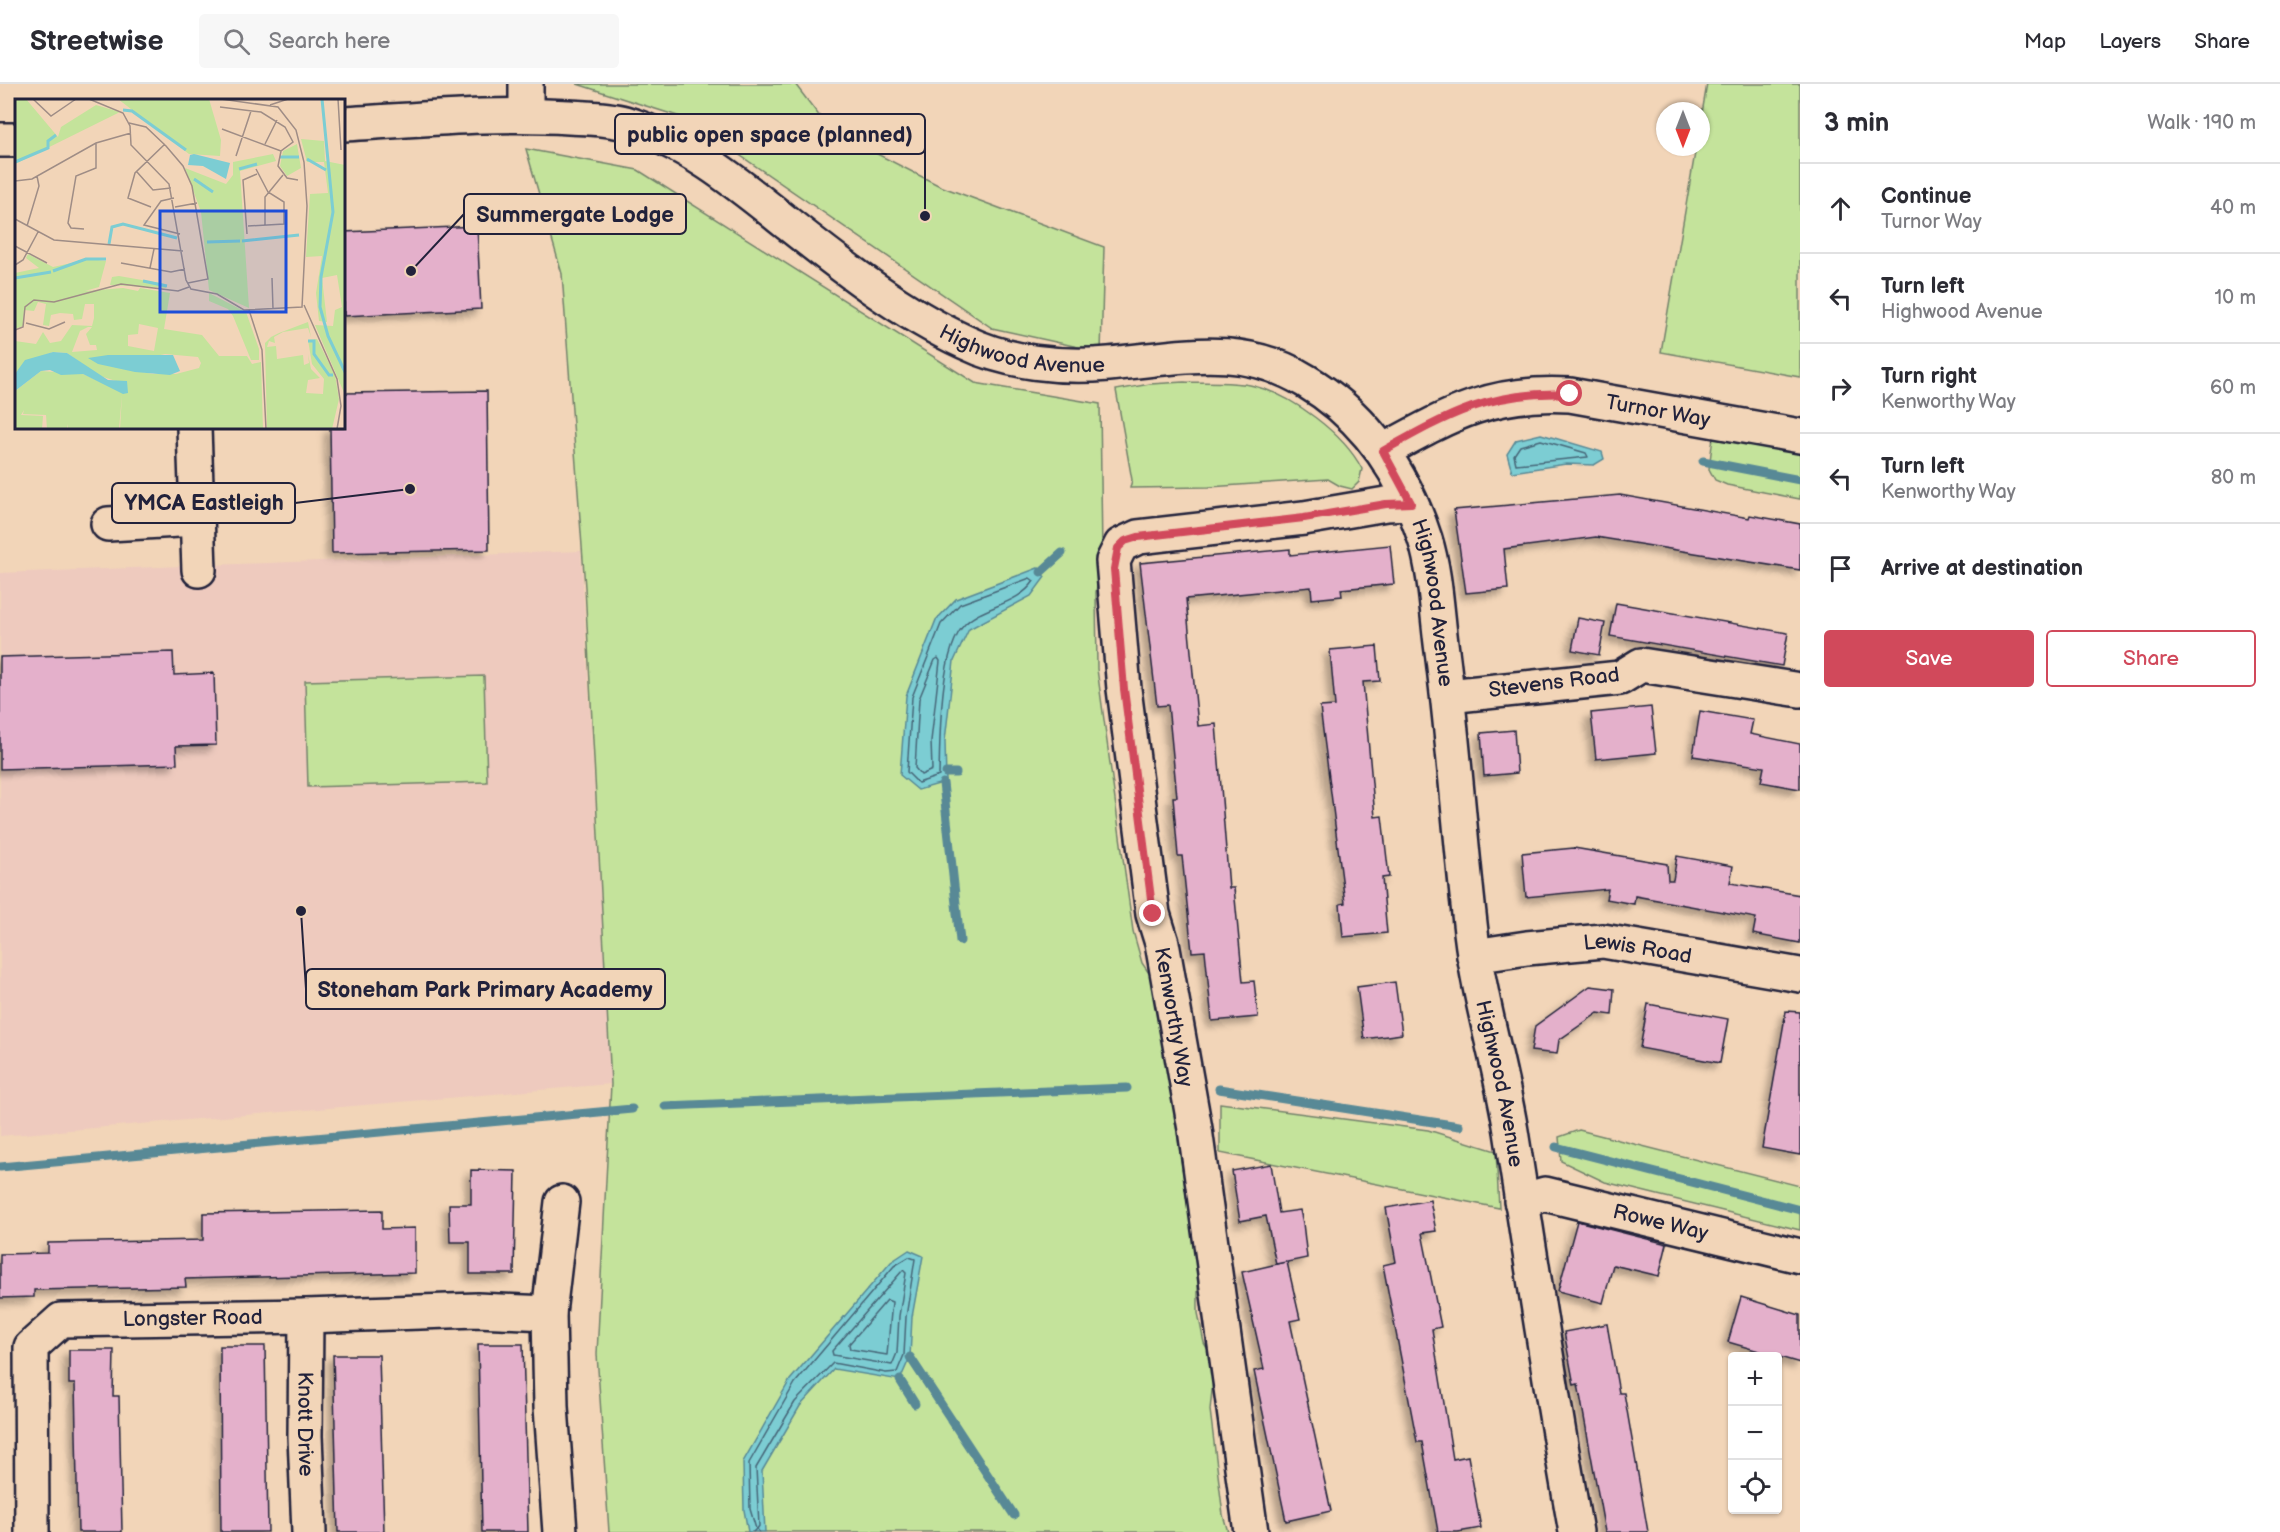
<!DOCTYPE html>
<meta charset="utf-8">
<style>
:root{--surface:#fff;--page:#f7f7f7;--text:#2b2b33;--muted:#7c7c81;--line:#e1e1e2;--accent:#d1495b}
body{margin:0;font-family:"Balsamiq Sans",sans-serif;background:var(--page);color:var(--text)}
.controls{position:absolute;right:18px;bottom:18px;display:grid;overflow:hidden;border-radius:6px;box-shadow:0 2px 4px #0004}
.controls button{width:54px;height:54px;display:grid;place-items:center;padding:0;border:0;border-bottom:2px solid var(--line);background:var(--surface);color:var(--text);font:30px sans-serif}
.compass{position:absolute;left:1656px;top:18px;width:54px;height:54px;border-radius:50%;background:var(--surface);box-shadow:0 2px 4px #0004;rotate:180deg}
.stop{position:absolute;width:18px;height:18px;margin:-14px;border:4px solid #d1495b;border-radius:50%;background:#fff}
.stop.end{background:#d1495b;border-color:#fff;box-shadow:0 2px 6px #0008}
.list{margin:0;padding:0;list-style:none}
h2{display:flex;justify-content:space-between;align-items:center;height:78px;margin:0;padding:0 24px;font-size:26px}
h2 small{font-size:20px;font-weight:400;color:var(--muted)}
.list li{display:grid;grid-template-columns:39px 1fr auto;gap:18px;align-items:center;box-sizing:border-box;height:90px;padding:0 24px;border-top:2px solid var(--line)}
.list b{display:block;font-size:22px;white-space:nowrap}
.list p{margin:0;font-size:20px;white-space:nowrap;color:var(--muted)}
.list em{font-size:20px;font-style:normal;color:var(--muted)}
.actions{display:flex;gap:12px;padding:18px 24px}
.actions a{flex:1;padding:14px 0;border:2px solid var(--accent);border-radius:6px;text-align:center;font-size:21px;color:var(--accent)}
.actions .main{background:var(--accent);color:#fff}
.icon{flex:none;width:33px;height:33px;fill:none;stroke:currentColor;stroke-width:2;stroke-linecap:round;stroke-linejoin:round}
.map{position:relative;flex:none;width:1800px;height:1448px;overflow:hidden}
header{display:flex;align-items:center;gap:36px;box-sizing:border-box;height:84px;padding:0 30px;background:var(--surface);border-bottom:2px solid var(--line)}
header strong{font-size:28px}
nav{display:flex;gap:33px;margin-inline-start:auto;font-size:21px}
.search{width:420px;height:54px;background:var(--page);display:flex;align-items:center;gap:15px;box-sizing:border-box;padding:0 21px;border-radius:6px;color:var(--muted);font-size:22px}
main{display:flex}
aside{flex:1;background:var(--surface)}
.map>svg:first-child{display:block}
.built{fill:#eecabe}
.green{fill:#c4e39b;stroke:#73826b;stroke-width:1.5}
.water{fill:#7ccdd3;stroke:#588996;stroke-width:1.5}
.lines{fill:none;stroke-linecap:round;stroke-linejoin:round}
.shore{stroke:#466678;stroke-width:1.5}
.stream{stroke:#588996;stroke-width:9}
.building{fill:#e4b0cb;stroke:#22223b;stroke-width:1.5;filter:url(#shadow)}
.minor-casing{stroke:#22223b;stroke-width:38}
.minor{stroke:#f2d5b8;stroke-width:33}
.route{stroke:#d1495b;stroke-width:8}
.labels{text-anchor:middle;stroke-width:5;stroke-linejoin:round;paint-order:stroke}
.street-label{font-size:21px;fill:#22223b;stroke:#f2d5b8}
.inset-river{fill:none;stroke:#7ccdd3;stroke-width:3}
.inset-road{fill:none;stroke:#9f8d86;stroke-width:1.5}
.view{fill:#1d4ed8;fill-opacity:0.15;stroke:#1d4ed8;stroke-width:3}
.inset-edge{fill:none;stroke:#22223b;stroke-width:3}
.leader{fill:none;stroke:#22223b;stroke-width:2}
.callout-dot{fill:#22223b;stroke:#f2d5b8;stroke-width:2}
.callout{fill:#f2d5b8;stroke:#22223b;stroke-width:2}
.callout-label{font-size:22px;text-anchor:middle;font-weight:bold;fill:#22223b}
</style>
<header>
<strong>Streetwise</strong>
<div class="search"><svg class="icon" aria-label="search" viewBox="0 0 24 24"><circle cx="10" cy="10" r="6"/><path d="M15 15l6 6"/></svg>Search here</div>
<nav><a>Map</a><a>Layers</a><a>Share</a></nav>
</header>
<main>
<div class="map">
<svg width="1800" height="1448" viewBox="0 0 1800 1448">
<defs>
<filter id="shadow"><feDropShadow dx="-5.5" dy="5.5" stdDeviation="3" flood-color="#0004"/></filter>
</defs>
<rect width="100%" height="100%" fill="#f2d5b8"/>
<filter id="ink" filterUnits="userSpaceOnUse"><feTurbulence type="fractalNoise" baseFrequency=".0167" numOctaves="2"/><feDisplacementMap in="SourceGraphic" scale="12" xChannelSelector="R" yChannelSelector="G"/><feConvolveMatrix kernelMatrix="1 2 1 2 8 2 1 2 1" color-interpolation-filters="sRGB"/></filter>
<g filter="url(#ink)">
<path class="built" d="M 581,467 L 611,1000 L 0,1052 L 0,489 Z"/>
<g class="green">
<path d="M 577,0 L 795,0 L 830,46 L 940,102 L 1104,163 L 1101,268 L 992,244 L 687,35 Z"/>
<path d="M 1707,0 L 1800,0 L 1800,293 L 1661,268 L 1696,63 L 1701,63 L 1701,35 Z"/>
<path d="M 526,65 L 638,86 L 975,299 L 1100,320 L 1102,470 L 1096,508 L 1097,585 L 1133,847 L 1142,879 L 1155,898 L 1198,1191 L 1198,1229 L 1204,1259 L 1215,1278 L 1210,1326 L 1223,1431 L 1228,1448 L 609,1448 L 597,1270 L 611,1000 L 585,503 L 562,190 Z"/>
<path d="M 1184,298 C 1206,299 1232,297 1254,302 C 1292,311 1344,350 1362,385 L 1359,398 L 1352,405 L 1340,402 L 1328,395 L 1209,403 L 1130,404 L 1132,396 L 1116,306 L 1150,300 Z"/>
<path d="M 1713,353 L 1800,366 L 1800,415 L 1727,401 L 1715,396 L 1709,385 Z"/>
<path d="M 484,592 L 487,698 L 308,703 L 305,597 Z"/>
<path d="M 1220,1019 L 1428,1046 L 1496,1067 L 1499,1124 L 1220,1069 Z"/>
<path d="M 1579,1046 L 1800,1102 L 1800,1146 L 1605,1098 L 1561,1077 L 1559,1053 Z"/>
</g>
<g class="water">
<path d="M 1541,350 L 1602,368 L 1604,375 L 1594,381 L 1566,380 L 1512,388 L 1507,370 L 1516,356 Z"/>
<path d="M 1038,484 L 1045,493 L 1031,512 L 969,545 L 954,577 L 945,657 L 946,698 L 918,706 L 900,691 L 906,612 L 936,536 L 956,515 Z"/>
<path d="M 909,1166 L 923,1172 L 912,1233 L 910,1273 L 900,1296 L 834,1285 L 800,1322 L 762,1387 L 765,1448 L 748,1448 L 744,1426 L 743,1378 L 790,1296 L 891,1178 Z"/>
</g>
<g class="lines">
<g class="shore">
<path d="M 1541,356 L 1586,369 L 1588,373 L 1516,380 L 1514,371 L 1520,362 Z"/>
<path d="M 1030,494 L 1034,497 C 1018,521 983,522 965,540 C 939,566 940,656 939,692 L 918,699 L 907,688 L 912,613 L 941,540 L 960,520 Z"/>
<path d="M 938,574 L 940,577 L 931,657 L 932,686 L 921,691 L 915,684 L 919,615 L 935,576 Z"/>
<path d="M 903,1186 L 906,1189 L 899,1232 L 897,1269 L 892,1281 L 833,1271 L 832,1267 Z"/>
<path d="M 887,1216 L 892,1218 L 887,1271 L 850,1265 L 849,1260 Z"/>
<path d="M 753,1448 L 756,1445 L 750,1425 L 749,1379 L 795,1299 L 894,1182 L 909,1173 L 915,1175 L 906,1233 L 904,1271 L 897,1288 L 886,1289 L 833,1279 L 795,1318 L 756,1384 L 759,1442 L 757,1445 L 759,1448"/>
</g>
<g class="stream">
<path d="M 1703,377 L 1800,396"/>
<path d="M 1041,488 L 1062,469"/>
<path d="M 946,689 L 956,689"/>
<path d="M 943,699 L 960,857"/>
<path d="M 1219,1005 L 1459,1042"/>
<path d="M 665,1022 L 1127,1004"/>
<path d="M 1556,1063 L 1800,1126"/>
<path d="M 0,1083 L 632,1025"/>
<path d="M 910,1273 L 1014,1431"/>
<path d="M 900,1296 L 915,1320"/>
</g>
</g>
<g class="building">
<path d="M 477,142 L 481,225 L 344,232 L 344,148 Z"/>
<path d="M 487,307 L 489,466 L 332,469 L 330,344 L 344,344 L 344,309 Z"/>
<path d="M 1620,411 L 1749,434 L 1750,431 L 1800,440 L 1800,486 L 1596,453 L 1504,465 L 1508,505 L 1466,509 L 1454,426 Z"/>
<path d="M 1390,461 L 1394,500 L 1341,505 L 1342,512 L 1312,515 L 1311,503 L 1186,515 L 1198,642 L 1216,640 L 1229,804 L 1234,804 L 1243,898 L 1254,897 L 1258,933 L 1212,937 L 1205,867 L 1192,868 L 1182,772 L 1178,772 L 1173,713 L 1177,713 L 1168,621 L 1157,622 L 1140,479 L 1290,465 L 1290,471 Z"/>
<path d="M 1616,519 L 1788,549 L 1782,582 L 1610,552 Z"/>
<path d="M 1578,534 L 1605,539 L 1599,571 L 1572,566 Z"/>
<path d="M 1377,562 L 1380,597 L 1363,598 L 1375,733 L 1382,732 L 1389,793 L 1382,794 L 1387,849 L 1343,853 L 1340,820 L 1345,819 L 1320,623 L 1335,622 L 1330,566 Z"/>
<path d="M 173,568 L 174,591 L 214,589 L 216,661 L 176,662 L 177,680 L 0,685 L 0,573 Z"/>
<path d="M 1651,623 L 1656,669 L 1596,675 L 1591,629 Z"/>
<path d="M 1700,627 L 1753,636 L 1750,650 L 1800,660 L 1800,705 L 1761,698 L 1764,683 L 1693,672 Z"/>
<path d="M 1514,646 L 1517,689 L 1484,692 L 1481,649 Z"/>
<path d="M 1574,764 L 1667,780 L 1668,796 L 1673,796 L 1677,772 L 1733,782 L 1730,799 L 1800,811 L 1800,859 L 1753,850 L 1756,834 L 1635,812 L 1634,820 L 1606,815 L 1608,805 L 1526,813 L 1522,769 Z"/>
<path d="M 1395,898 L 1402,950 L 1364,955 L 1357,903 Z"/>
<path d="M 1590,902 L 1614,905 L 1612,931 L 1598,929 L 1559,956 L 1557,970 L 1531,967 L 1535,942 Z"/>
<path d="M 1648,920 L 1728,935 L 1720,979 L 1640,964 Z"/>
<path d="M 1786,927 L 1800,928 L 1800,1071 L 1762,1064 Z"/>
<path d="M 1271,1080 L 1279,1129 L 1300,1126 L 1303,1139 L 1307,1174 L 1287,1178 L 1300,1235 L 1290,1237 L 1331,1427 L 1286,1437 L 1254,1287 L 1264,1285 L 1242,1188 L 1286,1178 L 1276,1180 L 1266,1132 L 1240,1137 L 1232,1087 Z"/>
<path d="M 471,1086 L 516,1087 L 514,1190 L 470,1190 L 470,1158 L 450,1158 L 449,1120 L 471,1120 Z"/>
<path d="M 1430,1116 L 1436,1147 L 1422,1149 L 1441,1243 L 1432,1245 L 1453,1375 L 1468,1372 L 1481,1444 L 1458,1448 L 1438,1448 L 1422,1358 L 1417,1358 L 1383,1181 L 1396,1178 L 1386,1124 Z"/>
<path d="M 382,1126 L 382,1145 L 415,1144 L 415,1189 L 185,1195 L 186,1203 L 34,1206 L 34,1213 L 0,1214 L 0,1170 L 48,1169 L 48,1159 L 203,1156 L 203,1129 Z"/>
<path d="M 1577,1137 L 1667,1160 L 1659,1192 L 1613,1181 L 1603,1219 L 1558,1207 Z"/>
<path d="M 1741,1213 L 1800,1231 L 1800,1279 L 1728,1258 Z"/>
<path d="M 1607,1240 L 1619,1309 L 1624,1309 L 1648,1448 L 1605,1448 L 1578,1300 L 1574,1301 L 1564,1248 Z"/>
<path d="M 478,1260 L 523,1260 L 528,1448 L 482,1448 Z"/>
<path d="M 220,1262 L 265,1262 L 268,1448 L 221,1448 Z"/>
<path d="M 69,1266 L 114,1266 L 113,1312 L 119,1312 L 122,1448 L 78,1448 L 75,1300 L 69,1300 Z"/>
<path d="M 333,1271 L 379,1271 L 384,1448 L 338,1448 Z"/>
</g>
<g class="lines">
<g class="minor-casing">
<g id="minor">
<path d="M 526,30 L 526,0"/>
<path id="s1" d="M 344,40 C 418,36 494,28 569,33 C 588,34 607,34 625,39 C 688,58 737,99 787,139 C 843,183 900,228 965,258 C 1008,279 1061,284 1109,280 C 1180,274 1240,257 1306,297 C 1366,333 1404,390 1425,455 C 1436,490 1437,531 1442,567 C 1454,660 1460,754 1471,848 C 1479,915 1500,980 1511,1047 C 1532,1181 1552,1315 1576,1448"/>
<path d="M 0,56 L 16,56"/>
<path d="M 194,344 L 199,486"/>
<path id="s2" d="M 1383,367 C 1449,331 1492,306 1570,311 L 1800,352"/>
<path d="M 108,440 L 197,435"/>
<path d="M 1448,612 L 1620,594 L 1641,581 L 1800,606"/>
<path id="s3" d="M 1474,872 L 1527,864 L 1603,857 L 1800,891"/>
<path id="s4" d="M 1521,1117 L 1545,1110 L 1800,1172"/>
<path id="s5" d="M 306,1232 L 305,1352 L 309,1448"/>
<path id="s6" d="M 32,1448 L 31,1263 L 61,1236 L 306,1232 L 477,1226 L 549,1229"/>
<path d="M 560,1448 L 551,1323 L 549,1229 L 562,1118"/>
<path d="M 1251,1448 L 1195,1045 L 1162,859 L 1153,830 L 1124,605 L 1113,477 L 1121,461 L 1138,453 L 1304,434 L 1386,420 L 1411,419"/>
</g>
</g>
<use href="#minor" class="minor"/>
</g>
</g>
<g class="lines" filter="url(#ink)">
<path class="route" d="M 1153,830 L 1124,605 L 1114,485 L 1118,464 L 1125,457 L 1138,453 L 1304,434 L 1386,420 L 1411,419 L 1383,367 C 1449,330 1492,306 1570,310"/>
</g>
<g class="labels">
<g class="street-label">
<text dy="7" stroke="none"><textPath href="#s1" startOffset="746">Highwood Avenue</textPath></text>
<text dy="7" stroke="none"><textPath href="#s2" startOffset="288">Turnor Way</textPath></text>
<text dy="7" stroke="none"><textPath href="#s1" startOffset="1304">Highwood Avenue</textPath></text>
<text transform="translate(1554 598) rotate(-7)" y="7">Stevens Road</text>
<text dy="7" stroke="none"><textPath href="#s3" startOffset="165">Lewis Road</textPath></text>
<text transform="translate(1174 933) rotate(80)" y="7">Kenworthy Way</text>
<text dy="7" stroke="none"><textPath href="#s1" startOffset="1790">Highwood Avenue</textPath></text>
<text dy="7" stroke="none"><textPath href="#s4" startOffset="144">Rowe Way</textPath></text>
<text dy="7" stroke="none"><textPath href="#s6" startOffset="357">Longster Road</textPath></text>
<text dy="7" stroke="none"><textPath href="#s5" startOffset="108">Knott Drive</textPath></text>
</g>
</g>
<g transform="translate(15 15)">
<rect width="330" height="330" fill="#f2d5b8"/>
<path d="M 0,0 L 11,0 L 43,38 L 46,28 L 81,6 L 105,13 L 0,65 ZM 103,0 L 194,0 L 206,41 L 205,57 L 174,55 ZM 286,40 L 309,42 L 310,62 L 330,66 L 330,296 L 300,226 L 318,227 L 320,211 L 327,208 L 322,176 L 307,179 L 312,223 L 304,222 L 301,194 L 307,157 L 291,158 L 295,95 L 313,94 L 309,63 L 292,63 ZM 282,45 L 286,69 L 272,77 L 265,67 L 268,52 ZM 258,55 L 261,62 L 225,72 L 234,209 L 194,191 L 186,113 L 170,69 L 211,85 L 218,76 L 218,63 ZM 13,155 L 38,168 L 75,160 L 91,162 L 84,188 L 70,192 L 108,189 L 123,192 L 125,189 L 155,194 L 149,230 L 187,236 L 204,257 L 232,257 L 237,265 L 246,263 L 248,330 L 105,330 L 107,296 L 104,330 L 53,330 L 53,325 L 52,330 L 32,330 L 31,316 L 8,315 L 9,311 L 6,316 L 28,317 L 27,330 L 0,330 L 0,292 L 26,272 L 68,275 L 92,286 L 101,282 L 85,277 L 52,254 L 38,253 L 13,262 L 0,275 L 0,242 L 21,245 L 28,233 L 35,244 L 46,242 L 57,226 L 77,227 L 79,219 L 79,205 L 70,205 L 67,220 L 59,221 L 58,215 L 45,214 L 36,216 L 34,227 L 28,226 L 31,205 L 23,203 L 19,212 L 9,211 L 8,227 L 0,230 L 0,174 L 24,169 L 11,159 ZM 124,225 L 143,229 L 139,252 L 113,247 L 113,236 L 123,235 ZM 73,228 L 77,228 L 71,235 L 75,246 L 81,246 L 82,251 L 57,253 L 65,232 ZM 150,255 L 183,258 L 186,264 L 184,269 L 161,275 L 138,275 L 104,269 L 93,256 L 132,259 ZM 104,177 L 150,185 L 151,189 L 95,186 L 97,178 ZM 194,194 L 231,213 L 244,250 L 244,261 L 236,261 L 218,217 L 213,210 L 194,202 ZM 293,223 L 296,238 L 293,229 L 268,233 L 259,238 L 260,244 L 254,242 L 252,248 L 261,247 L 262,260 L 288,256 L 289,266 L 294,264 L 293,255 L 296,270 L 305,279 L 293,281 L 291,294 L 308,295 L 309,280 L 297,265 L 293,241 L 302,240 L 320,276 L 324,300 L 317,330 L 252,330 L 250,244 L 256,238 L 264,234 Z" fill="#c4e39b" fill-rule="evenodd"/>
<path d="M 179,55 L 215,64 L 211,80 L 188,67 L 173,66 L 175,56 ZM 38,253 L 52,254 L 93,281 L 112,282 L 113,294 L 108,295 L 68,275 L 46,276 L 35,271 L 26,272 L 0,292 L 0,275 L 10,261 ZM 93,256 L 158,256 L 165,272 L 155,276 L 120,273 L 83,265 L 73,259 Z" fill="#7ccdd3"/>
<path class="inset-river" d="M 307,0 L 318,113 L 306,178 L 305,208 L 313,237 L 330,273M 108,11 L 117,12 L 171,51M 265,58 L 284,58M 292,60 L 311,71M 0,63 L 33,49 L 33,42 L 41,36M 224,70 L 242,65M 179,80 L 198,93M 227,142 L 284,136M 192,143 L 225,142M 94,145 L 97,128 L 108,125 L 162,139M 38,172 L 71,160 L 91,160M 0,179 L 36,173M 128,182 L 152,187M 293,242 L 299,242 L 299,255 L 314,276 L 318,276"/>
<path class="inset-road" d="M 18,0 L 36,17 L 61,0M 74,0 L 108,14 L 115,27 L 116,46 L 154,85 L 171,181 L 176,190 L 202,195 L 229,211 L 287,208 L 292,107 L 289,63 L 281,31 L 263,8 L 206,0M 323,0 L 326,51M 255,6 L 273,0M 205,8 L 246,13 L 270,28 L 278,43 L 266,52 L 263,67 L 272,79 L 283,81M 114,24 L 131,28 L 151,47 L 168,67 L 177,87 L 193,180 L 173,184M 207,30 L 266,52M 250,45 L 262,21M 221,57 L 236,12M 122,73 L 138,91 L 156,89M 0,82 L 17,80 L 81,44 L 116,34M 159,99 L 146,102 L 129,126 L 165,135M 136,108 L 113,99 L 120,74 L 150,45M 160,108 L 182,104M 0,120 L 39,141 L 168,152M 12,127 L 24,87 L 22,77M 233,127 L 269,125 L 269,103 L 253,93 L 241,70M 250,127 L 250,98 L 268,76M 69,130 L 56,129 L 53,124 L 61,77 L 81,69 L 81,44M 232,135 L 228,81 L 242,75M 0,147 L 32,164M 106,164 L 156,173 L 170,170M 0,166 L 8,161 L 23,133M 135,169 L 139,150M 257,179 L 258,210M 289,206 L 322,280 L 326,307 L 322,330M 234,211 L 247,251 L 251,330M 11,224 L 34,230 L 50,223M 0,231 L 8,228 L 10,208 L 19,201 L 39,203 L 106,185 L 163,192 L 174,188"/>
<path class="view" d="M 145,112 L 271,112 L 271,213 L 145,213 Z"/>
<rect width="330" height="330" class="inset-edge"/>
</g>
<path class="leader" d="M925 132L925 50M411 187L464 130M410 405L295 419M301 827L306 905"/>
<g class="callout-dot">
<circle cx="925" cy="132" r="6"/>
<circle cx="411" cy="187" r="6"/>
<circle cx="410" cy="405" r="6"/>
<circle cx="301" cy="827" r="6"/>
</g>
<g class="callout">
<rect x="615" y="30" width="310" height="40" rx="6"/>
<rect x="464" y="110" width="222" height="40" rx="6"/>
<rect x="112" y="399" width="183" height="40" rx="6"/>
<rect x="306" y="885" width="359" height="40" rx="6"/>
</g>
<g class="callout-label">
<text x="770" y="58">public open space (planned)</text>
<text x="575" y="138">Summergate Lodge</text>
<text x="204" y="426">YMCA Eastleigh</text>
<text x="485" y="913">Stoneham Park Primary Academy</text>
</g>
</svg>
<div class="controls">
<button>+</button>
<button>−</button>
<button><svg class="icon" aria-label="locate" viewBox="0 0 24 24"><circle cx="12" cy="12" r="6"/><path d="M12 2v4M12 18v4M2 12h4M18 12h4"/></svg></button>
</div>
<svg class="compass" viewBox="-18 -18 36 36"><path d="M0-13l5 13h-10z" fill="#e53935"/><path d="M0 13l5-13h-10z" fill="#7c7c81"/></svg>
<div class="stop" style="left:1570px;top:310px"></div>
<div class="stop end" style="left:1153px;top:830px"></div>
</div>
<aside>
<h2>3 min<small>Walk · 190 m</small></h2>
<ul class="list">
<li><svg class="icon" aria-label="ahead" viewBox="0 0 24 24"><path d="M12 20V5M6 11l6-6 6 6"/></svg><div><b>Continue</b><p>Turnor Way</p></div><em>40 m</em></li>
<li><svg class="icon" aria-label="left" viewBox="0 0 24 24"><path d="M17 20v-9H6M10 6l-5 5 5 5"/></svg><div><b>Turn left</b><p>Highwood Avenue</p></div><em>10 m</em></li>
<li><svg class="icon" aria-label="right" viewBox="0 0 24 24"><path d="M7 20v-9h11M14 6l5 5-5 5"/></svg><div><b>Turn right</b><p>Kenworthy Way</p></div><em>60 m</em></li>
<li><svg class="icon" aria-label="left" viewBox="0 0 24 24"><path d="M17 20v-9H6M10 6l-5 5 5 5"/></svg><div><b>Turn left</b><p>Kenworthy Way</p></div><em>80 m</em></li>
<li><svg class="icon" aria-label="arrive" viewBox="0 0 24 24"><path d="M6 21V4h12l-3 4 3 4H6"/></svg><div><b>Arrive at destination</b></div></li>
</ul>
<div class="actions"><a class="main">Save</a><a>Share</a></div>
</aside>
</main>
